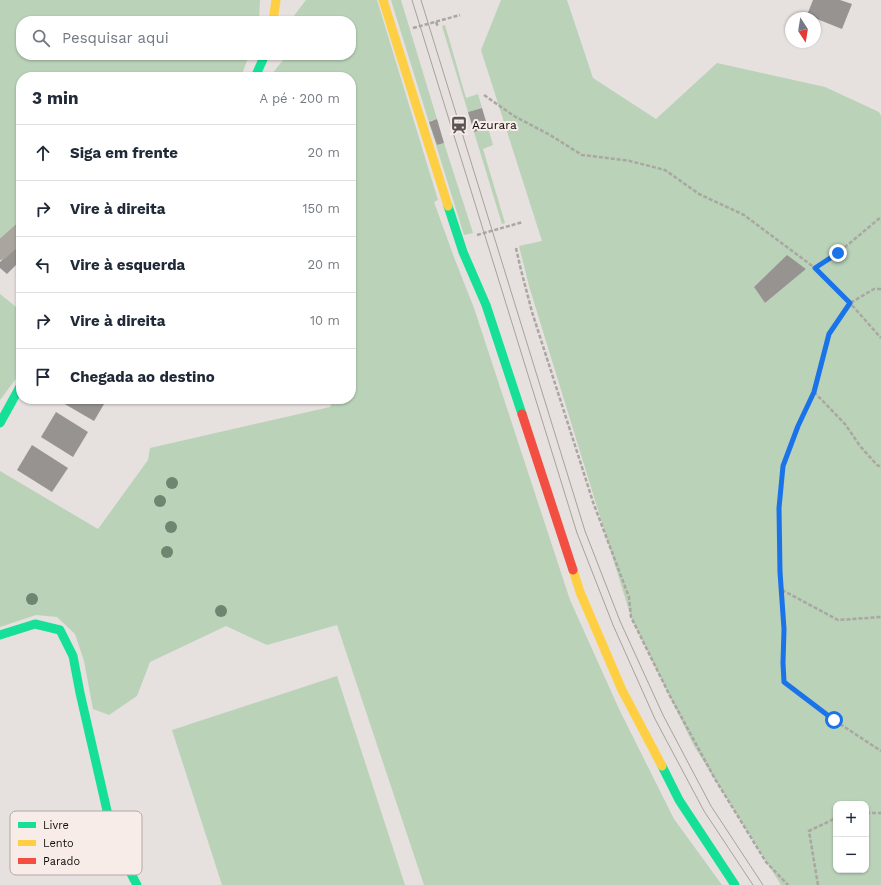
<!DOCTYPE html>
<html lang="pt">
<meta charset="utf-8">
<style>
:root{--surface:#fff;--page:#f2f2f3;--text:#1f2937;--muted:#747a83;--line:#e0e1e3}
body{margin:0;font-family:"Work Sans",sans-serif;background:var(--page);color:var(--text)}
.controls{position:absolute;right:12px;bottom:12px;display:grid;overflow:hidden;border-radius:8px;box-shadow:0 1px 3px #0004}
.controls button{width:36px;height:36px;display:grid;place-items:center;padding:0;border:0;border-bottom:1px solid var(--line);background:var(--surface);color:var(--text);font:20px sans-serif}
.compass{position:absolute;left:785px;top:12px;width:36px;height:36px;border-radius:50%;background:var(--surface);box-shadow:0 1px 3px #0004;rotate:168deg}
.stop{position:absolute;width:12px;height:12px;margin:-9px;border:3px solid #1a73e8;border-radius:50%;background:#fff}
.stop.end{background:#1a73e8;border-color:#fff;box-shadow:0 1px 4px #0008}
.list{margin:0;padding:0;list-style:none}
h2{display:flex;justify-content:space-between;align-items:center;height:52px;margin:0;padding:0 16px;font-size:17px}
h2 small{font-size:13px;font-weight:400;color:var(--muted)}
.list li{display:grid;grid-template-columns:26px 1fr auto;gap:12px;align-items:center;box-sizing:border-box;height:56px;padding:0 16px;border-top:1px solid var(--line)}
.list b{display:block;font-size:15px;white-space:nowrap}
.list em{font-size:13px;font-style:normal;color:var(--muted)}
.icon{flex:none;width:22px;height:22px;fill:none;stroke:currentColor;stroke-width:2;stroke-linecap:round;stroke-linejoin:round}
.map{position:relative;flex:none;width:881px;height:885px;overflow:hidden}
.search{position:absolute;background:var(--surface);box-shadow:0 1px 3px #0004;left:16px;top:16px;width:340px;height:44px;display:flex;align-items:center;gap:10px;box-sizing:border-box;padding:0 14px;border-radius:16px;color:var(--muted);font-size:15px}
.panel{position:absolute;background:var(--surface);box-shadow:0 1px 3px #0004;left:16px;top:72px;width:340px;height:332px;border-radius:16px}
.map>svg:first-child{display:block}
.green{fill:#b9d2b8;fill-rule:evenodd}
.building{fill:#979391}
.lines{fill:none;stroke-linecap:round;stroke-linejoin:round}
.path{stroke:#aaa6a1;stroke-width:2.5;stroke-dasharray:4 2;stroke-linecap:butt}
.street{stroke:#aaa59d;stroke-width:18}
.fast{stroke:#16e098;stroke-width:9}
.slow{stroke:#ffcf43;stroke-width:9}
.jam{stroke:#f24e42;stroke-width:9}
.tram{stroke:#a6a29d;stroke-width:1}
.tree{fill:#6f8570}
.route{stroke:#1a73e8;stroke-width:5}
.labels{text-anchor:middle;stroke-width:4;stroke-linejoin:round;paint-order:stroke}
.poi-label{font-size:12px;fill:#100c0b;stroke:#f7ece8;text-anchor:start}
.key{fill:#f7ece8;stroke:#b2a9a6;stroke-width:1}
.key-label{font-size:11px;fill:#100c0b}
</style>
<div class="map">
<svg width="881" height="885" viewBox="0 0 881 885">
<rect width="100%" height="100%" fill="#e6e0de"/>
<g class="green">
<path d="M 0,0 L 260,0 L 259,21 L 21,21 L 21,55 L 249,55 L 241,77 L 21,77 L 21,224 L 0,244 Z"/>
<path d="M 306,0 L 377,0 L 438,200 L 434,202 L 455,260 L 474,308 L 570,600 L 619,709 L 674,819 L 722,885 L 424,885 L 337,625 L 267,645 L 226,626 L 150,662 L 137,696 L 109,715 L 93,709 L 84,661 L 75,634 L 57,617 L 36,615 L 0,627 L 0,471 L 98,529 L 148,460 L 150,448 L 330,407 L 334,399 L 351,399 L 351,77 L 274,77 L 272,74 L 287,55 L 351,55 L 351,21 L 290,21 Z"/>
<path d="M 391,0 L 401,0 L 437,119 L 430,121 L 437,145 L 444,143 L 473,233 L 464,235 Z"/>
<path d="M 501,0 L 567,0 L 593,78 L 656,119 L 717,63 L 825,87 L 879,112 L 881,116 L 881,885 L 781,885 L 694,746 L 631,617 L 529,286 L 519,246 L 542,241 L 481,50 ZM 787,256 L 806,269 L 765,303 L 754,287 ZM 836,804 L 866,804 L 866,870 L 836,870 Z"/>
<path d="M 445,25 L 466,98 L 478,94 L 482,108 L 468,112 L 442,26 Z"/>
<path d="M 488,128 L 493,145 L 483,149 L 505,223 L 502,224 L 474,132 Z"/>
<path d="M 0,294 L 21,311 L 21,372 L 0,400 Z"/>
<path d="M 337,676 L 405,885 L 222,885 L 172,730 Z"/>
</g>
<g class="building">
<path d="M 813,0 L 840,0 L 852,4 L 842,29 L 807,15 Z"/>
<path d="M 482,108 L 488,128 L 474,132 L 468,112 Z"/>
<path d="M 437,119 L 444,143 L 437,145 L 429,122 Z"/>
<path d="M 21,242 L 21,260 L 7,274 L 0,268 L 0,262 Z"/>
<path d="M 787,255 L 806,269 L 765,303 L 754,287 Z"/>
<path d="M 65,399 L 107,399 L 94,421 L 63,403 Z"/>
<path d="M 56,412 L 88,432 L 73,457 L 41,437 Z"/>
<path d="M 32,445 L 68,468 L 52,492 L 17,470 Z"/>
</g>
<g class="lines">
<g class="path">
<path d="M 436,22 L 438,27"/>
<path d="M 413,28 L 460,15"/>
<path d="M 484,95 L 514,116 L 550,135 L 582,155 L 630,161 L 665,170 L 699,194 L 744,215 L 815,268 L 850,303 L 881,338"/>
<path d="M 477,235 L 523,222"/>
<path d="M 516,248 L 521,270 L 532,312 L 580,461 L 593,502 L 629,597 L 631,617 L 670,696 L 715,779 L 766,862 L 788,885"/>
<path d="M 815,268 L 838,253 L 881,217"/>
<path d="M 881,289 L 874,289 L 850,303 L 829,334 L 814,392 L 798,426 L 783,466 L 779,508 L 781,572 L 784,629 L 783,663 L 785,682 L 834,720 L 881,751"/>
<path d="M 814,392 L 845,424 L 860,446 L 877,465 L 881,467"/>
<path d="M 782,590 L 838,620 L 881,617"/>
<path d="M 866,813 L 881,813"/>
<path d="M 818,885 L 809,831 L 836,818"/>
</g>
<path class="street" d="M 0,251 L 21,232"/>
<g class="fast">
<path d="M 255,77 L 265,55"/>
<path d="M 448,206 L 463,252 L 486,305 L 522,414"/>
<path d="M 0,423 L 21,385"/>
<path d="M 0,635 L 35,624 L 60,630 L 73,656 L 80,693 L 114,841 L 137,885"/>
<path d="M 662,766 L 679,800 L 735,885"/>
</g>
<g class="slow">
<path d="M 383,0 L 448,206"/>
<path d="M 273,21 L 276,0"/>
<path d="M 573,570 L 580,592 L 622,690 L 662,766"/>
</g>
<path class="jam" d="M 522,414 L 573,570"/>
<g class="tram">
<path d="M 412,0 L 577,533 L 613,625 L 655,719 L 704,811 L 753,885"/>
<path d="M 421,0 L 585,531 L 620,621 L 663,715 L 711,806 L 763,885"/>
</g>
</g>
<g class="tree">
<circle cx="172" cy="483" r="6"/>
<circle cx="160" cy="501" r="6"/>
<circle cx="171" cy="527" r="6"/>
<circle cx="167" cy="552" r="6"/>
<circle cx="32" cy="599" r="6"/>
<circle cx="221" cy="611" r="6"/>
</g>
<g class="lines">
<path class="route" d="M 834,720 L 784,682 L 783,663 L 784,629 L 780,572 L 779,508 L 783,466 L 798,426 L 814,392 L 829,334 L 850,303 L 815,268 L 838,253"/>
</g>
<defs>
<g id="station-bare" transform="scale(1.38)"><path d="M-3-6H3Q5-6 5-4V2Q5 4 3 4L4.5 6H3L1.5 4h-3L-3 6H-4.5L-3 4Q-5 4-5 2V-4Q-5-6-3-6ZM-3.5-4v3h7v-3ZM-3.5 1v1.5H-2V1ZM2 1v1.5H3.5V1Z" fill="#5b5655" stroke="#f7ece8" stroke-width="2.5" paint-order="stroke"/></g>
</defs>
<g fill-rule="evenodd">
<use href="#station-bare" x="459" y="125"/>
</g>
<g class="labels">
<g class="poi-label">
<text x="472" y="129">Azurara</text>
</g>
</g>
<rect x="10" y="811" width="132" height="64" rx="6" class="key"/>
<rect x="18" y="822" width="18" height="6" fill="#16e098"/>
<rect x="18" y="840" width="18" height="6" fill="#ffcf43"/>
<rect x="18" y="858" width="18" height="6" fill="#f24e42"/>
<g class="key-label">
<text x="43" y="829">Livre</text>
<text x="43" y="847">Lento</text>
<text x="43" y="865">Parado</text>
</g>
</svg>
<div class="controls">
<button>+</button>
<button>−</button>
</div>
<svg class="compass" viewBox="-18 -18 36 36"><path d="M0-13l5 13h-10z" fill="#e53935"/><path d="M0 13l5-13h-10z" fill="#747a83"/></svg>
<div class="stop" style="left:834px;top:720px"></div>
<div class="stop end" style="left:838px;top:253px"></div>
<div class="search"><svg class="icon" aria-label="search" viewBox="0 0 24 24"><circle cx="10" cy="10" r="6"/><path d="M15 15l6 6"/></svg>Pesquisar aqui</div>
<section class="panel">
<h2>3 min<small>A pé · 200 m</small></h2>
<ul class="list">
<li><svg class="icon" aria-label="ahead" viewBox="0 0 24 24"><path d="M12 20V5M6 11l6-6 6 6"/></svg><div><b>Siga em frente</b></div><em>20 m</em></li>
<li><svg class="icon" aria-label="right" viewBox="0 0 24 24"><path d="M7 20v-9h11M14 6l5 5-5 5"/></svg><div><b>Vire à direita</b></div><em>150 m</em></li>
<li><svg class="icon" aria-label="left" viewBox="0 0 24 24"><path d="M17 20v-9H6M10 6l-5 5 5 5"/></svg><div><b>Vire à esquerda</b></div><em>20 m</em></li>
<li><svg class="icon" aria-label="right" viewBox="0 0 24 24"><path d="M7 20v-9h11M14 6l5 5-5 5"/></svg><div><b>Vire à direita</b></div><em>10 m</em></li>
<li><svg class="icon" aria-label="arrive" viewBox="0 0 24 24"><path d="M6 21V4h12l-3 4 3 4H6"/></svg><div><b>Chegada ao destino</b></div></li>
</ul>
</section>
</div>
